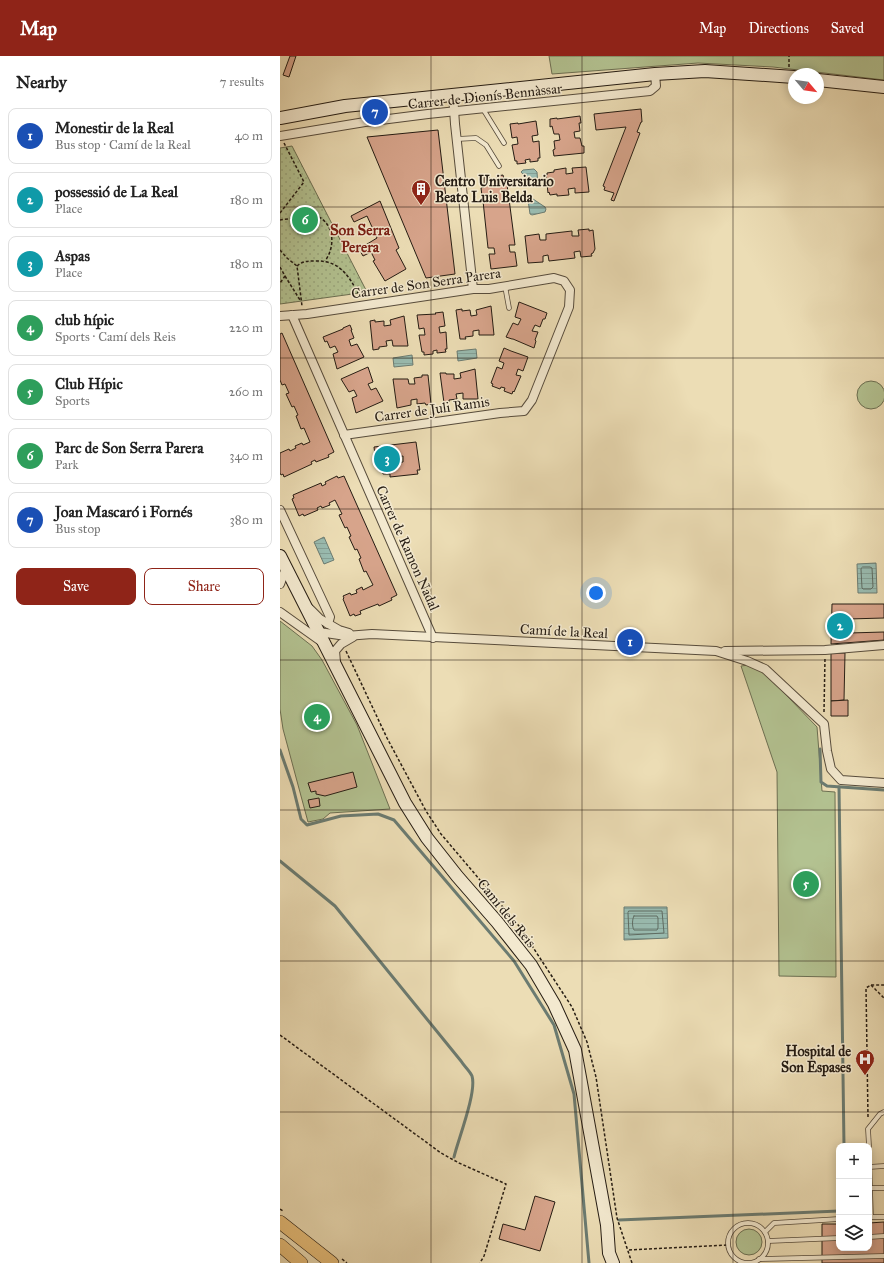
<!DOCTYPE html>
<meta charset="utf-8">
<style>
:root{--surface:#fff;--page:#f6f6f6;--text:#222;--muted:#767676;--line:#e0e0e0;--accent:#8f2418}
body{margin:0;font-family:"IM FELL Great Primer",serif;background:var(--page);color:var(--text)}
.controls{position:absolute;right:12px;bottom:12px;display:grid;overflow:hidden;border-radius:8px;box-shadow:0 2px 10px #0003}
.controls button{width:36px;height:36px;display:grid;place-items:center;padding:0;border:0;border-bottom:1px solid var(--line);background:var(--surface);color:var(--text);font:20px sans-serif}
.compass{position:absolute;left:508px;top:12px;width:36px;height:36px;border-radius:50%;background:var(--surface);box-shadow:0 2px 10px #0003;rotate:119deg}
.you{position:absolute;left:316px;top:537px;width:14px;height:14px;margin:-10px;border:3px solid #fff;border-radius:50%;background:#1a73e8;box-shadow:0 0 0 6px #1a73e833}
.badge{display:grid;place-items:center;width:26px;height:26px;border-radius:50%;background:var(--accent);color:#fff;font-size:13px;font-weight:700}
.pin{position:absolute;translate:-50% -50%;border:2px solid #fff;box-shadow:0 1px 4px #0006}
.list{margin:0;padding:0;list-style:none}
h2{display:flex;justify-content:space-between;align-items:center;height:52px;margin:0;padding:0 16px;font-size:17px}
h2 small{font-size:13px;font-weight:400;color:var(--muted)}
.list li{display:grid;grid-template-columns:26px 1fr auto;gap:12px;align-items:center;box-sizing:border-box;height:56px;margin:0 8px 8px;padding:0 8px;border:1px solid var(--line);border-radius:8px}
.list b{display:block;font-size:15px;white-space:nowrap}
.list p{margin:0;font-size:13px;white-space:nowrap;color:var(--muted)}
.list em{font-size:13px;font-style:normal;color:var(--muted)}
.actions{display:flex;gap:8px;padding:12px 16px}
.actions a{flex:1;padding:9px 0;border:1px solid var(--accent);border-radius:8px;text-align:center;font-size:14px;color:var(--accent)}
.actions .main{background:var(--accent);color:#fff}
.icon{flex:none;width:22px;height:22px;fill:none;stroke:currentColor;stroke-width:2;stroke-linecap:round;stroke-linejoin:round}
.map{position:relative;flex:none;width:604px;height:1207px;overflow:hidden}
header{display:flex;align-items:center;gap:24px;box-sizing:border-box;height:56px;padding:0 20px;background:var(--accent);color:#fff}
header strong{font-size:19px}
nav{display:flex;gap:22px;margin-inline-start:auto;font-size:14px}
main{display:flex}
aside{flex:1;background:var(--surface)}
.map>svg:first-child{display:block}
.grass{fill:#b3c291;stroke:#6c6f52}
.park{fill:url(#park-dots);stroke:#6c6f52}
.water{fill:url(#water-rules);stroke:#6b7b71}
.lines{fill:none;stroke-linecap:round;stroke-linejoin:round}
.shore{stroke:#5f6c62;stroke-width:1}
.stream{stroke:#6b7b71;stroke-width:3}
.building{fill:#d7a48b;stroke:#251c13;fill-rule:evenodd}
.lane-casing{stroke:#574c3c;stroke-width:5.5}
.street-casing{stroke:#574c3c;stroke-width:10}
.secondary-casing{stroke:#251c13;stroke-width:14}
.primary-casing{stroke:#251c13;stroke-width:14}
.path{stroke:#251c13;stroke-width:1.5;stroke-dasharray:3 2;stroke-linecap:butt}
.lane{stroke:#f3e9cf;stroke-width:4}
.street{stroke:#f3e9cf;stroke-width:8}
.secondary{stroke:#f3e9cf;stroke-width:12}
.primary{stroke:#e6be7a;stroke-width:13}
.grid{fill:none;stroke:#251c13;stroke-width:1;stroke-opacity:0.55}
.labels{text-anchor:middle;stroke-width:3;stroke-linejoin:round;paint-order:stroke}
.street-label{font-size:14px;fill:#251c13;stroke:#f3e9cf}
.poi-label{font-size:14px;font-weight:bold;fill:#251c13;stroke:#f3e9cf;text-anchor:start}
.neighbourhood-label{font-size:15px;font-weight:bold;fill:#7a1f14;stroke:#f3e9cf}
</style>
<header>
<strong>Map</strong>
<nav><a>Map</a><a>Directions</a><a>Saved</a></nav>
</header>
<main>
<aside>
<h2>Nearby<small>7 results</small></h2>
<ul class="list">
<li><span class="badge" style="background:#1a4fb4">1</span><div><b>Monestir de la Real</b><p>Bus stop · Camí de la Real</p></div><em>40 m</em></li>
<li><span class="badge" style="background:#0f9aa8">2</span><div><b>possessió de La Real</b><p>Place</p></div><em>180 m</em></li>
<li><span class="badge" style="background:#0f9aa8">3</span><div><b>Aspas</b><p>Place</p></div><em>180 m</em></li>
<li><span class="badge" style="background:#2e9e5b">4</span><div><b>club hípic</b><p>Sports · Camí dels Reis</p></div><em>220 m</em></li>
<li><span class="badge" style="background:#2e9e5b">5</span><div><b>Club Hípic</b><p>Sports</p></div><em>260 m</em></li>
<li><span class="badge" style="background:#2e9e5b">6</span><div><b>Parc de Son Serra Parera</b><p>Park</p></div><em>340 m</em></li>
<li><span class="badge" style="background:#1a4fb4">7</span><div><b>Joan Mascaró i Fornés</b><p>Bus stop</p></div><em>380 m</em></li>
</ul>
<div class="actions"><a class="main">Save</a><a>Share</a></div>
</aside>
<div class="map">
<svg width="604" height="1207" viewBox="0 0 604 1207">
<defs>
<pattern id="park-dots" width="8" height="8" patternUnits="userSpaceOnUse"><rect width="8" height="8" fill="#b3c291"/><path d="M2 2h.1M6 6h.1" fill="none" stroke="#9aa67c" stroke-width="1.8" stroke-linecap="round"/></pattern>
<pattern id="water-rules" width="6" height="5" patternUnits="userSpaceOnUse"><rect width="6" height="5" fill="#99bbb0"/><path d="M0 2.5h6" fill="none" stroke="#84a096"/></pattern>
</defs>
<rect width="100%" height="100%" fill="#ecddb5"/>
<filter id="stains"><feTurbulence type="fractalNoise" baseFrequency=".005" numOctaves="4"/><feColorMatrix values="0 0 0 0 .2 0 0 0 0 .09 0 0 0 0 .02 0 0 0 .5 -.17"/></filter>
<radialGradient id="worn" r=".72"><stop offset=".6" stop-color="#630" stop-opacity="0"/><stop offset="1" stop-color="#630" stop-opacity=".3"/></radialGradient>
<g class="grass">
<path d="M 269,0 L 604,0 L 604,24 L 493,11 L 418,7 L 272,18 Z"/>
<circle cx="591" cy="339" r="14"/>
<path d="M 0,565 L 32,590 L 42,604 L 77,669 L 110,753 L 50,757 L 43,763 L 28,766 L 3,673 L 0,653 Z"/>
<path d="M 469,609 L 482,614 L 537,671 L 542,735 L 555,736 L 556,921 L 499,920 L 497,716 L 461,610 Z"/>
<circle cx="469" cy="1186" r="13"/>
</g>
<path class="park" d="M 12,90 L 87,236 L 0,248 L 0,92 Z"/>
<g class="water">
<path d="M 254,113 L 257,116 L 258,129 L 257,131 L 254,130 L 241,116 L 243,114 Z"/>
<path d="M 250,141 L 265,151 L 266,153 L 265,156 L 252,159 L 250,158 L 248,144 Z"/>
<path d="M 196,293 L 197,302 L 178,305 L 177,295 Z"/>
<path d="M 132,299 L 133,309 L 114,311 L 113,302 Z"/>
<path d="M 44,481 L 54,504 L 44,508 L 34,486 Z"/>
<path d="M 596,507 L 597,537 L 578,537 L 577,508 Z"/>
<path d="M 344,851 L 387,851 L 388,882 L 344,884 Z"/>
</g>
<g class="lines">
<g class="shore">
<path d="M 583,511 L 590,511 L 592,512 L 593,531 L 591,533 L 583,533 L 582,532 L 581,513 Z"/>
<path d="M 349,855 L 382,855 L 384,877 L 349,879 L 348,857 Z"/>
<path d="M 354,860 L 377,860 L 378,862 L 378,872 L 377,874 L 354,874 C 352,871 352,863 354,860 Z"/>
</g>
<g class="stream">
<path d="M 540,693 L 541,726 L 547,730 L 604,734"/>
<path d="M 0,694 L 13,731 L 21,763 L 27,769 L 61,760 L 98,758 L 114,764 L 234,905 L 274,969 L 294,1038 L 309,1207"/>
<path d="M 559,731 L 564,1090"/>
<path d="M 0,805 L 55,850 L 181,1005 C 184,1010 190,1015 192,1020 C 197,1036 178,1084 174,1101"/>
<path d="M 339,1164 L 559,1155"/>
</g>
</g>
<g class="building">
<path d="M 10,0 L 16,0 L 9,21 L 3,19 Z"/>
<path d="M 361,53 L 362,66 L 361,66 L 357,76 L 360,77 L 334,145 L 331,144 L 334,137 L 324,134 L 325,131 L 323,130 L 346,71 L 316,74 L 314,58 Z"/>
<path d="M 300,60 L 301,67 L 299,67 L 300,75 L 294,76 L 295,82 L 300,82 L 302,90 L 304,90 L 304,97 L 274,100 L 273,94 L 275,93 L 274,85 L 280,84 L 279,78 L 274,78 L 272,70 L 270,71 L 270,63 L 277,62 L 277,63 Z"/>
<path d="M 256,65 L 258,79 L 252,80 L 253,86 L 259,85 L 260,102 L 258,102 L 258,105 L 250,106 L 250,103 L 245,104 L 246,107 L 237,108 L 237,105 L 235,105 L 232,89 L 238,88 L 237,81 L 232,82 L 230,68 L 238,67 L 238,68 Z"/>
<path d="M 158,74 L 175,218 L 146,222 L 87,81 Z"/>
<path d="M 306,111 L 309,136 L 295,137 L 295,132 L 288,133 L 289,139 L 277,140 L 277,138 L 270,139 L 269,136 L 268,137 L 266,119 L 267,119 L 267,117 L 274,116 L 274,114 L 286,112 L 286,118 L 293,117 L 292,112 Z"/>
<path d="M 223,119 L 225,129 L 227,128 L 228,137 L 223,137 L 223,143 L 229,143 L 235,189 L 229,189 L 230,196 L 235,196 L 237,210 L 211,213 L 209,198 L 215,198 L 214,192 L 208,192 L 203,145 L 208,145 L 208,139 L 202,140 L 201,132 L 204,131 L 204,121 L 209,121 L 210,124 L 217,123 L 217,120 Z"/>
<path d="M 100,145 L 119,192 L 116,194 L 126,213 L 105,225 L 93,205 L 95,204 L 91,196 L 83,200 L 79,193 L 97,182 L 87,160 L 74,166 L 71,160 Z"/>
<path d="M 309,173 L 309,175 L 313,174 L 315,193 L 313,197 L 311,198 L 312,200 L 301,201 L 300,195 L 294,196 L 295,202 L 269,205 L 268,199 L 263,200 L 263,206 L 248,207 L 245,180 L 259,178 L 260,184 L 266,184 L 266,178 L 292,175 L 292,180 L 299,180 L 298,174 Z"/>
<path d="M 239,246 L 267,257 L 265,263 L 263,263 L 260,271 L 255,269 L 252,275 L 258,276 L 255,284 L 256,285 L 254,292 L 233,283 L 232,283 L 226,281 L 233,267 L 238,269 L 241,263 L 235,261 Z"/>
<path d="M 211,250 L 214,279 L 199,279 L 199,274 L 193,275 L 193,280 L 185,281 L 186,283 L 180,283 L 176,254 L 182,253 L 182,255 L 190,254 L 191,260 L 197,259 L 196,254 Z"/>
<path d="M 163,256 L 165,270 L 159,271 L 160,277 L 166,276 L 167,293 L 165,293 L 166,296 L 157,297 L 157,294 L 153,295 L 153,298 L 144,299 L 144,296 L 142,296 L 139,279 L 145,279 L 144,272 L 139,273 L 137,259 L 156,258 L 155,257 Z"/>
<path d="M 124,260 L 128,290 L 113,290 L 112,284 L 106,285 L 107,290 L 99,291 L 99,293 L 93,294 L 90,265 L 95,264 L 95,266 L 104,265 L 104,270 L 111,269 L 110,264 Z"/>
<path d="M 70,269 L 72,274 L 71,274 L 74,282 L 69,284 L 71,290 L 77,288 L 84,301 L 57,313 L 53,298 L 58,296 L 55,290 L 50,292 L 47,285 L 45,286 L 43,281 L 63,273 L 63,272 Z"/>
<path d="M 2,277 L 54,396 L 48,399 L 49,401 L 36,406 L 35,404 L 31,406 L 32,408 L 4,421 L 3,418 L 1,419 L 0,417 L 0,397 L 9,393 L 10,395 L 16,392 L 15,390 L 22,387 L 23,389 L 30,386 L 24,372 L 21,373 L 16,360 L 18,359 L 14,350 L 12,351 L 6,338 L 9,337 L 5,328 L 2,329 L 0,324 L 0,278 Z"/>
<path d="M 224,292 L 231,295 L 248,301 L 243,315 L 238,313 L 236,319 L 241,320 L 234,336 L 233,335 L 232,338 L 224,335 L 225,332 L 221,331 L 220,333 L 212,330 L 213,328 L 211,327 L 217,311 L 222,313 L 224,307 L 219,305 Z"/>
<path d="M 88,311 L 93,326 L 88,328 L 91,334 L 96,332 L 103,345 L 76,357 L 72,342 L 77,340 L 74,334 L 69,336 L 61,323 Z"/>
<path d="M 195,313 L 198,343 L 183,343 L 183,337 L 176,338 L 177,343 L 169,344 L 169,346 L 164,347 L 160,317 L 166,317 L 166,318 L 174,318 L 174,323 L 181,322 L 180,317 Z"/>
<path d="M 142,319 L 148,319 L 151,348 L 146,349 L 145,347 L 137,348 L 137,343 L 131,344 L 131,349 L 117,352 L 113,323 L 128,323 L 129,328 L 135,328 L 134,322 L 142,321 Z"/>
<path d="M 136,386 L 140,414 L 137,414 L 138,418 L 110,421 L 110,418 L 103,418 L 102,407 L 99,408 L 98,399 L 95,399 L 94,391 ZM 123,400 L 123,406 L 116,407 L 115,401 Z"/>
<path d="M 57,420 L 58,422 L 64,420 L 117,539 L 111,542 L 112,544 L 99,550 L 98,548 L 80,555 L 81,558 L 75,560 L 74,558 L 70,560 L 63,543 L 64,542 L 63,540 L 70,537 L 71,539 L 77,537 L 76,534 L 82,531 L 83,534 L 93,529 L 86,515 L 84,516 L 79,503 L 81,502 L 77,493 L 75,494 L 69,481 L 71,480 L 67,471 L 65,472 L 59,459 L 62,458 L 55,444 L 49,447 L 50,449 L 42,452 L 41,450 L 37,452 L 38,454 L 24,460 L 23,458 L 19,460 L 12,443 L 14,442 L 13,439 L 41,427 L 42,430 L 46,428 L 45,426 Z"/>
<path d="M 552,548 L 604,548 L 604,562 L 568,563 L 569,577 L 604,576 L 604,584 L 551,588 Z"/>
<path d="M 551,597 L 565,597 L 564,644 L 551,645 Z"/>
<path d="M 568,644 L 568,660 L 551,660 L 551,645 Z"/>
<path d="M 73,716 L 77,731 L 45,740 L 36,738 L 36,735 L 31,736 L 28,727 Z"/>
<path d="M 39,742 L 40,750 L 30,752 L 28,744 Z"/>
<path d="M 255,1140 L 275,1146 L 260,1195 L 219,1183 L 223,1168 L 245,1174 Z"/>
<path d="M 604,1166 L 604,1207 L 542,1207 L 542,1168 L 559,1168 L 559,1192 L 589,1192 L 589,1167 Z"/>
</g>
<g class="lines">
<g class="lane-casing">
<g id="lane">
<path d="M 203,53 L 224,87"/>
<path d="M 177,83 L 196,82 L 206,89 L 219,110"/>
<path d="M 225,230 L 229,252"/>
<path d="M 589,1090 L 588,1073 L 600,1058 L 604,1056"/>
<path d="M 589,1103 L 591,1161 L 604,1161"/>
<path d="M 589,1111 L 604,1110"/>
<path d="M 590,1132 L 604,1132"/>
<circle cx="468" cy="1187" r="20"/>
<path d="M 485,1176 L 494,1167 L 559,1163"/>
<path d="M 589,1181 L 604,1180"/>
<path d="M 488,1185 L 559,1182"/>
<path d="M 479,1203 L 604,1200"/>
</g>
</g>
<g class="street-casing">
<g id="street">
<path d="M 173,38 L 175,68 L 193,233"/>
<path d="M 0,80 L 85,66 L 148,58 L 370,35 L 376,30 L 375,18"/>
<path d="M 12,259 L 153,582"/>
<path d="M 0,260 L 27,258 L 193,233 L 209,233 L 274,222 L 284,225 L 290,234 L 289,251 L 252,344 L 244,355 L 220,357 L 64,379"/>
<path d="M 0,454 L 50,561 L 48,568"/>
<path d="M 0,528 L 6,512"/>
<path d="M 30,553 L 40,563 L 59,574 L 69,577"/>
<path d="M 0,556 L 42,586"/>
<path d="M 39,576 L 66,580 L 92,578 L 436,595 L 467,605 L 485,613 L 544,668 L 547,695 L 551,713 L 561,724 L 604,727"/>
<path d="M 445,595 L 545,594 L 604,589"/>
<path d="M 56,606 L 55,595 L 61,588 L 73,581"/>
</g>
</g>
<g class="secondary-casing">
<g id="secondary">
<path d="M 538,24 L 604,31"/>
<path d="M 0,62 L 65,50 L 375,18 L 425,15 L 514,21"/>
<path d="M 0,500 L 125,747 L 147,782 L 177,820 L 217,866 L 251,909 L 274,948 L 295,994 L 327,1169 L 329,1197 L 333,1207"/>
</g>
</g>
<g class="primary-casing">
<g id="primary">
<path d="M 0,1166 L 52,1207"/>
<path d="M 0,1189 L 21,1207"/>
</g>
</g>
<g class="path">
<path d="M 509,11 L 509,0"/>
<path d="M 0,157 L 24,126 L 4,87"/>
<path d="M 0,164 C 5,163 11,163 16,162 C 21,161 24,157 30,158 C 54,162 57,189 45,205"/>
<path d="M 0,194 L 7,202 L 17,210 L 22,250"/>
<path d="M 17,210 C 22,205 28,205 35,205 C 58,204 68,218 78,237"/>
<path d="M 0,211 L 5,220 L 0,227"/>
<path d="M 5,220 L 20,244"/>
<path d="M 66,595 L 107,682 L 146,755 L 161,778 L 239,870 L 292,951 L 307,986 L 316,1021 L 337,1162 L 352,1207"/>
<path d="M 544,656 L 545,601"/>
<path d="M 591,929 L 604,942"/>
<path d="M 0,979 L 161,1097 L 179,1107 L 226,1128 L 204,1200 L 200,1207"/>
<path d="M 588,1061 L 586,932 L 591,929 L 604,929"/>
<path d="M 0,1153 L 3,1155"/>
<path d="M 349,1194 L 449,1189"/>
<path d="M 62,1203 L 67,1207"/>
</g>
<use href="#lane" class="lane"/>
<use href="#street" class="street"/>
<use href="#secondary" class="secondary"/>
<use href="#primary" class="primary"/>
</g>
<path class="grid" d="M 151,0 L 151,1207M 302,0 L 302,1207M 453,0 L 453,1207M 0,151 L 604,151M 0,302 L 604,302M 0,453 L 604,453M 0,604 L 604,604M 0,754 L 604,754M 0,905 L 604,905M 0,1056 L 604,1056"/>
<defs>
<g id="building-pin" transform="scale(1)"><path d="M0 17L-7.5 6A9.5 9.5 0 1 1 7.5 6Z" fill="#8f2418" stroke="#f3e9cf"/><path d="M-4-6H4V6H1V3H-1V6H-4ZM-2.5-4.3h1.7v1.8h-1.7ZM.8-4.3h1.7v1.8H.8ZM-2.5-1h1.7V.8h-1.7ZM.8-1h1.7V.8H.8Z" fill="#fff"/></g>
<g id="hospital-pin" transform="scale(1)"><path d="M0 17L-7.5 6A9.5 9.5 0 1 1 7.5 6Z" fill="#8f2418" stroke="#f3e9cf"/><path d="M-5-5h3v3.5h4V-5h3V5h-3V1.5h-4V5h-3Z" fill="#fff"/></g>
</defs>
<g fill-rule="evenodd">
<use href="#building-pin" x="141" y="133"/>
<use href="#hospital-pin" x="585" y="1003"/>
</g>
<g class="labels">
<g class="street-label">
<text transform="translate(205 40) rotate(-6)" y="5">Carrer de Dionís Bennàssar</text>
<text transform="translate(146 227) rotate(-8)" y="5">Carrer de Son Serra Parera</text>
<text transform="translate(152 353) rotate(-8)" y="5">Carrer de Juli Ramis</text>
<text transform="translate(128 492) rotate(66)" y="5">Carrer de Ramon Nadal</text>
<text transform="translate(284 575) rotate(3)" y="5">Camí de la Real</text>
<text transform="translate(227 857) rotate(51)" y="5">Camí dels Reis</text>
</g>
<g class="poi-label">
<text x="155" y="130">Centro Universitario<tspan x="155" dy="16">Beato Luis Belda</tspan></text>
<text x="571" y="1000" text-anchor="end">Hospital de<tspan x="571" dy="16">Son Espases</tspan></text>
</g>
<g class="neighbourhood-label">
<text x="80" y="179">Son Serra<tspan x="80" dy="17">Perera</tspan></text>
</g>
</g>
<rect width="100%" height="100%" filter="url(#stains)"/>
<rect width="100%" height="100%" fill="url(#worn)"/>
</svg>
<div class="controls">
<button>+</button>
<button>−</button>
<button><svg class="icon" aria-label="layers" viewBox="0 0 24 24"><path d="M12 4l9 5-9 5-9-5zM3 14l9 5 9-5"/></svg></button>
</div>
<svg class="compass" viewBox="-18 -18 36 36"><path d="M0-13l5 13h-10z" fill="#e53935"/><path d="M0 13l5-13h-10z" fill="#767676"/></svg>
<div class="you"></div>
<div class="pin badge" style="left:350px;top:586px;background:#1a4fb4">1</div>
<div class="pin badge" style="left:560px;top:570px;background:#0f9aa8">2</div>
<div class="pin badge" style="left:107px;top:403px;background:#0f9aa8">3</div>
<div class="pin badge" style="left:37px;top:661px;background:#2e9e5b">4</div>
<div class="pin badge" style="left:526px;top:828px;background:#2e9e5b">5</div>
<div class="pin badge" style="left:25px;top:164px;background:#2e9e5b">6</div>
<div class="pin badge" style="left:95px;top:56px;background:#1a4fb4">7</div>
</div>
</main>
